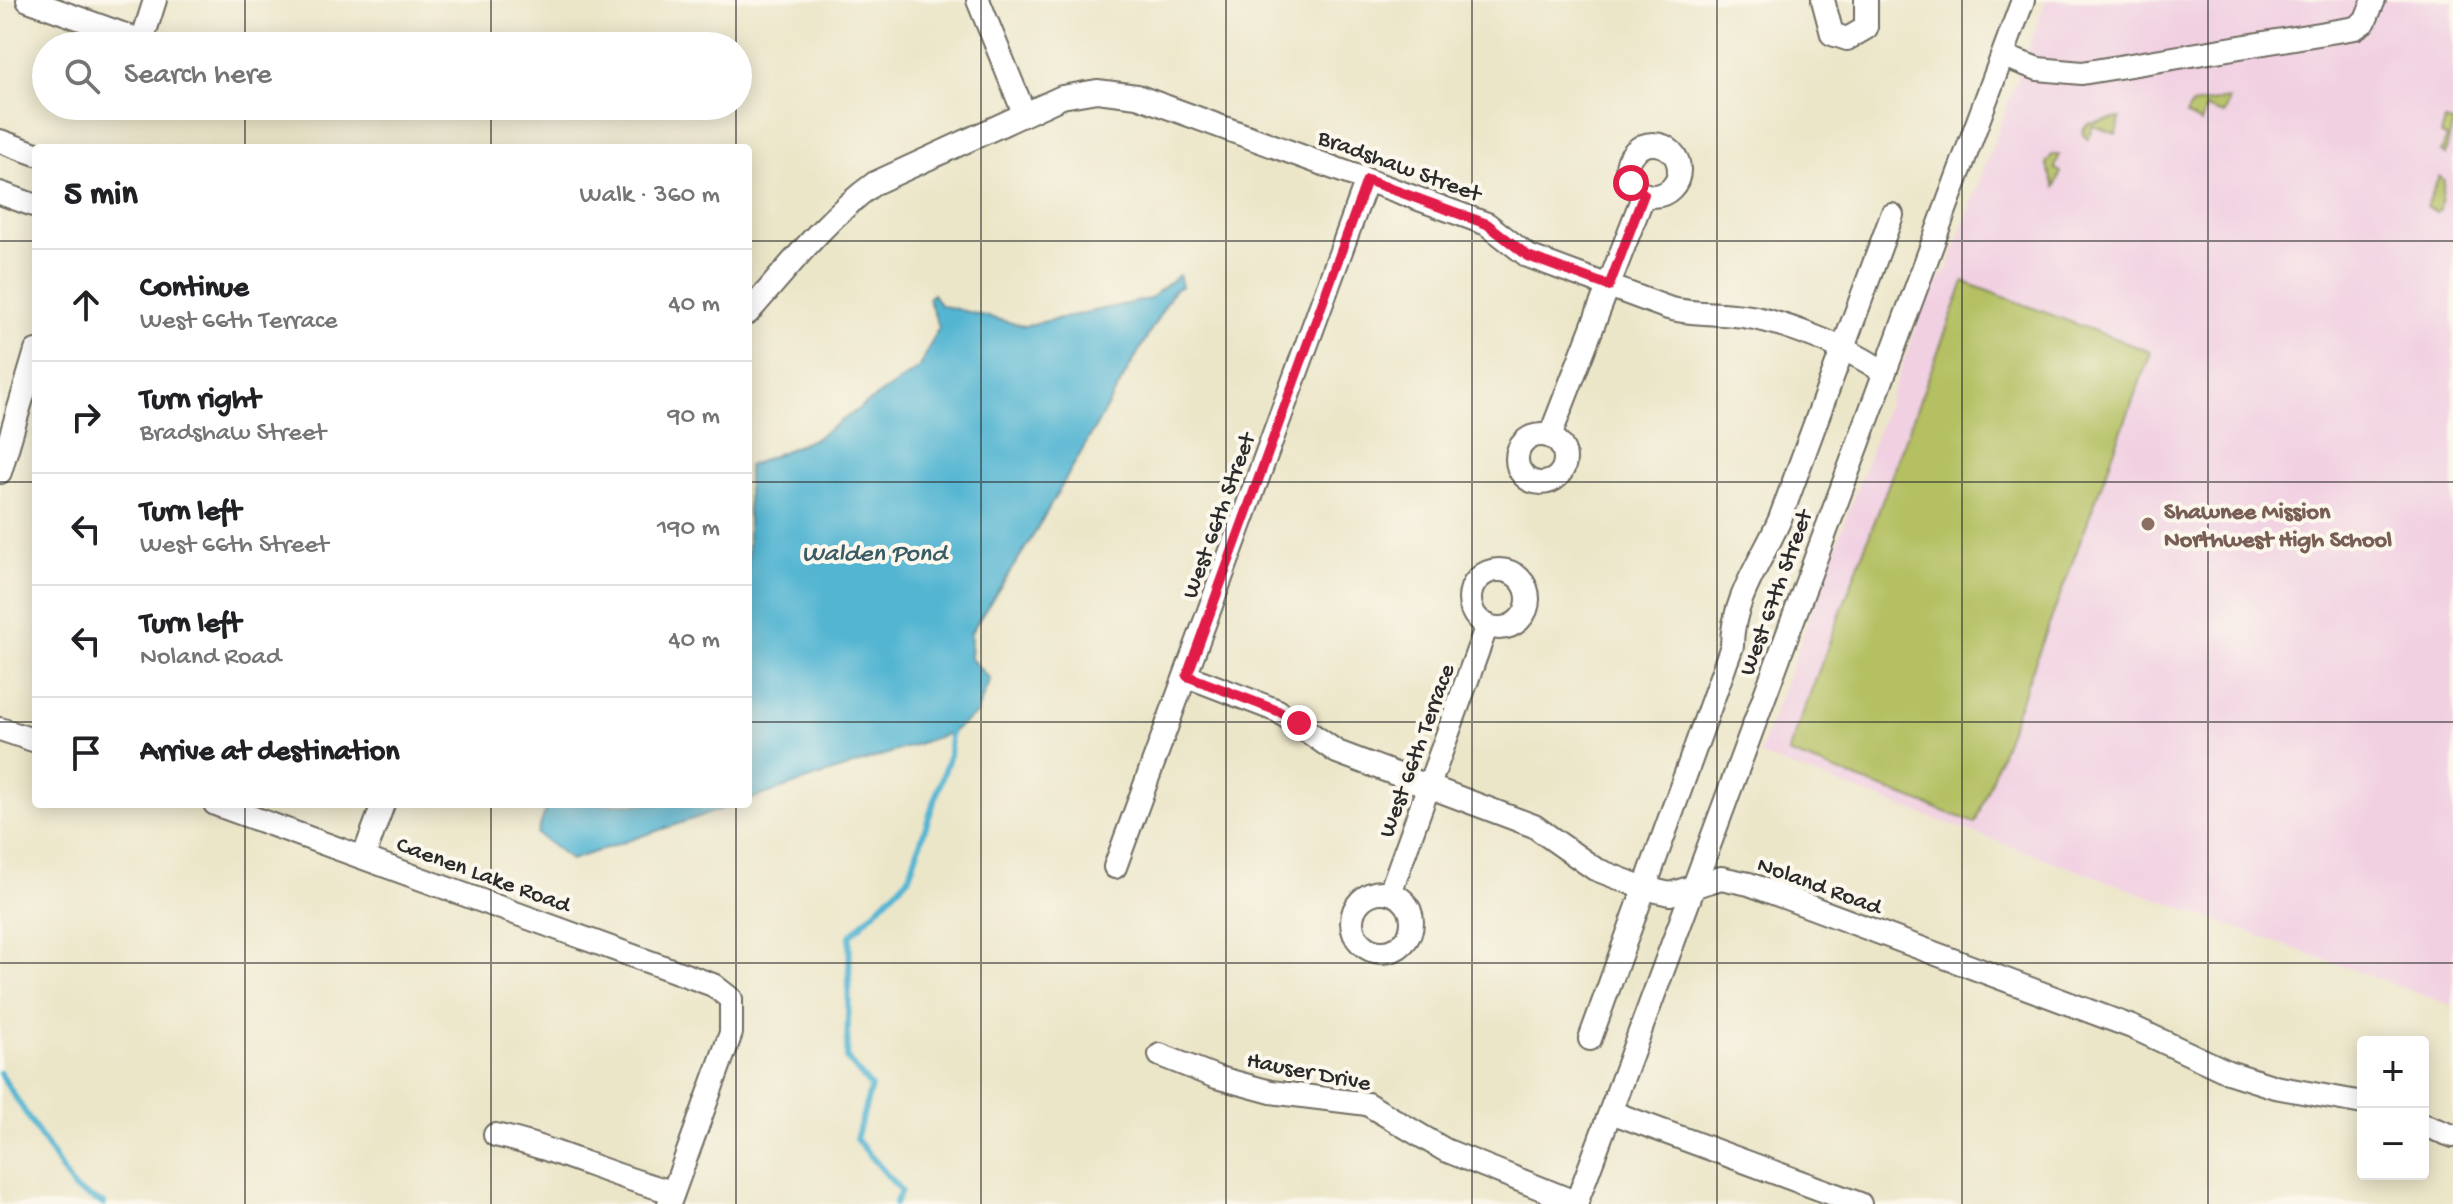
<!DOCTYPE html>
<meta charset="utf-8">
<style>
:root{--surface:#fff;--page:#f2f2f2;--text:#202124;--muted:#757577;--line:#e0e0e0}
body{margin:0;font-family:"Gochi Hand",sans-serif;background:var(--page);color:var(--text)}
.controls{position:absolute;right:24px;bottom:24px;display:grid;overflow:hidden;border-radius:8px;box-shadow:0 4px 20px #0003}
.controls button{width:72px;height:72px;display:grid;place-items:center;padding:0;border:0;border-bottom:2px solid var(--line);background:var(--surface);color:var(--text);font:40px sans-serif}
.stop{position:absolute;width:24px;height:24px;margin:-18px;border:6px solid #e11d48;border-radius:50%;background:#fff}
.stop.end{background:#e11d48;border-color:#fff;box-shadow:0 2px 8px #0008}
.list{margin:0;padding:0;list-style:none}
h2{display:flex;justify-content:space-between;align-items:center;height:104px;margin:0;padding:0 32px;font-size:34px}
h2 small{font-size:26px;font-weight:400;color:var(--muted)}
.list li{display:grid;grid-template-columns:52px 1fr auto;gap:24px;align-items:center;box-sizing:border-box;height:112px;padding:0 32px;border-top:2px solid var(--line)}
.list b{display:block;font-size:30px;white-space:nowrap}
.list p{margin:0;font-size:26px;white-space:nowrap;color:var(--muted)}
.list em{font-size:26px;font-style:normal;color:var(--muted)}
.icon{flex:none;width:44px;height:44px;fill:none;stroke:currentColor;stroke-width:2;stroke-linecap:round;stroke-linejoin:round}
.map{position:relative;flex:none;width:2453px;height:1204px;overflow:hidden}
.search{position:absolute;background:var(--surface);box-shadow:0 4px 20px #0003;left:32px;top:32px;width:720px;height:88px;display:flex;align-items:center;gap:20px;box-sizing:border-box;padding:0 28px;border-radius:44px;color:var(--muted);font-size:30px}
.panel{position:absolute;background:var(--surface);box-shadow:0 4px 20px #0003;left:32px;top:144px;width:720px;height:664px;border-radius:8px}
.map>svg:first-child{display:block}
.built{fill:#f1d0e2}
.green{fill:#b4c062;stroke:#707646;stroke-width:2}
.water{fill:#53b5d2;stroke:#3f707e;stroke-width:2}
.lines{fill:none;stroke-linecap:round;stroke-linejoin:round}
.stream{stroke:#53b5d2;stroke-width:6}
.minor-casing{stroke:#6f6c62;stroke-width:26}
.minor{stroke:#fff;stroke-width:22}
.route{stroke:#e11d48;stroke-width:10}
.grid{fill:none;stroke:#2b2b2b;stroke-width:2;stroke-opacity:0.55}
.education-dot{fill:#8d6e63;stroke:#fbf7ec;stroke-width:3}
.labels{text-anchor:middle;stroke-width:8;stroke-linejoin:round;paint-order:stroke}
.street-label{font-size:24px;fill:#2b2b2b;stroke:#fbf7ec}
.education-label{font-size:24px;font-weight:bold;fill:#785e54;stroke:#fbf7ec;text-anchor:start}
.water-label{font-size:26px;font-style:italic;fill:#395b65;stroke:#fbf7ec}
</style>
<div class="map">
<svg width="2453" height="1204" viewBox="0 0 2453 1204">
<rect width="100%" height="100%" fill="#fbf7ec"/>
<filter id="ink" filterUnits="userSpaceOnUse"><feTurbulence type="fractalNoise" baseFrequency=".0125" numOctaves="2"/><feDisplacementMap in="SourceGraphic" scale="16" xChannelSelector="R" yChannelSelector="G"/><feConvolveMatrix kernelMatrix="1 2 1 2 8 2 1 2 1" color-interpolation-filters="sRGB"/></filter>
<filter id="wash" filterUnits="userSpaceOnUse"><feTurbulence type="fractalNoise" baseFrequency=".006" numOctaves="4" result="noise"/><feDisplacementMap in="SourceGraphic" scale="32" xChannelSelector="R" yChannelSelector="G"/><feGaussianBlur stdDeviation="1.8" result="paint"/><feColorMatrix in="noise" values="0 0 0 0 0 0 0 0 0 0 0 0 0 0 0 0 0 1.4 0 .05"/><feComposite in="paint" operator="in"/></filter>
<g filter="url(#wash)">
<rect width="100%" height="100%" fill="#ece6c9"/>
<path class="built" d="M 2046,0 L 2453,0 L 2453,1006 L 1759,755 L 1929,292 L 1947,270 Z"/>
<g class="green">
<path d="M 2229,99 L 2224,114 L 2206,108 L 2201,123 L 2186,115 L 2192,105 Z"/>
<path d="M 2120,118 L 2116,134 L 2093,126 L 2088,139 L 2084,136 L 2083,130 L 2088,124 Z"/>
<path d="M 2445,121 L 2453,123 L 2445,155 L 2441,152 L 2447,137 L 2441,134 Z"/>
<path d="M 2052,155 L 2059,155 L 2055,169 L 2061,172 L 2055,187 L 2046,163 Z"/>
<path d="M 2439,176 L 2444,180 L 2440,210 L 2436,212 L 2427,206 Z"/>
<path d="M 1964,282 L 2151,352 L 1975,823 L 1788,753 Z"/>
</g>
<g class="water">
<path d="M 1179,275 L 1182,286 L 1174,290 L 1030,541 L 971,632 L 970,658 L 990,679 L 976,714 L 950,733 L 748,800 L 748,466 L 816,438 L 920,367 L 939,327 L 928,298 L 933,294 L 940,305 L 1024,326 L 1149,299 Z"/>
<path d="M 548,804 L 737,804 L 571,860 L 537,834 Z"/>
</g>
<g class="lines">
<g class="stream">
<path d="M 0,1073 L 74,1189 L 104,1204"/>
<path d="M 895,1204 L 901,1191 L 856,1139 L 871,1087 L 847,1059 L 850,936 L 909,877 L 949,757 L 950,733"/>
</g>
</g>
</g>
<g filter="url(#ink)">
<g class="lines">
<g class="minor-casing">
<g id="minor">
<path d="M 28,0 L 142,41 L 155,0"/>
<path d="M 978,0 L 1024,113"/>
<path d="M 1823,0 L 1832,34 L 1847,39 L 1866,28 L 1866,0"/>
<path d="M 2003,56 L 2038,69 L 2082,73 L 2355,28 L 2365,21 L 2374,0"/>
<path d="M 0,141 L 36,154"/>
<circle cx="1653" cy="170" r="26"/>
<path d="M 0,193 L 36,206"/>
<path d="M 748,313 C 788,268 826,218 875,183 L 1062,97 L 1097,91 L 1137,96 L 1487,224 L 1528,256 L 1668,308 C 1693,315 1717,312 1743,316 C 1782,321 1852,349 1883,372"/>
<circle cx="1541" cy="459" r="24"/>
<path d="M 1550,436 L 1644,194"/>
<path d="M 0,472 L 36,351"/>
<circle cx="1499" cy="599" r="29"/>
<path d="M 1187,676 L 1278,711 L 1337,752 L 1534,826 L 1595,869 L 1644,888 L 1670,894 L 1721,878 L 1749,884 L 2132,1027 L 2228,1072 L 2275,1087 L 2363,1103"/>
<path d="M 0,729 L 36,741"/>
<path d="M 215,804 L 713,985 L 731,999 L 731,1033 L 669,1204"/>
<path d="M 364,856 L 383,804"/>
<path d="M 1115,867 L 1367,180"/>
<circle cx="1382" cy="922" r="30"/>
<path d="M 1390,893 L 1487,625"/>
<path d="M 1590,1039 L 1732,646 C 1732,599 1762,561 1780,519 L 1892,215"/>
<path d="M 1160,1055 L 1216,1077 L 1271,1092 L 1367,1104 L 1445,1150 L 1577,1203"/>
<path d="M 1611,1112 L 1860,1204"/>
<path d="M 2423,1125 L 2453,1136"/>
<path d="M 495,1135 C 556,1148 612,1177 673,1192"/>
<path d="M 1576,1204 L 2023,0"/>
</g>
</g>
<use href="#minor" class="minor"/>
</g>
</g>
<g class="lines" filter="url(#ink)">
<path class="route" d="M 1299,723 L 1278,711 L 1187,676 L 1367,180 L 1487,224 L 1528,256 L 1609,286 L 1644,194 L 1631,183"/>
</g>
<path class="grid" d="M 245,0 L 245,46M 491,0 L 491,46M 736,0 L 736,46M 981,0 L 981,1204M 1226,0 L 1226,1204M 1472,0 L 1472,1204M 1717,0 L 1717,1204M 1962,0 L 1962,1204M 2208,0 L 2208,1204M 245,106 L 245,148M 491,106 L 491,148M 736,106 L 736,148M 0,241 L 36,241M 748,241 L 2453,241M 0,482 L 36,482M 748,482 L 2453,482M 0,722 L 36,722M 748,722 L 2453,722M 245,804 L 245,1204M 491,804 L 491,1204M 736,804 L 736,1204M 0,963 L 2453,963"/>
<circle class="education-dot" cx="2148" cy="524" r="8"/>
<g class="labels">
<g class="street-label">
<text transform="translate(1400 164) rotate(20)" y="8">Bradshaw Street</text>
<text transform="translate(1217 515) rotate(-70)" y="8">West 66th Street</text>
<text transform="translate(1774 592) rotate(-70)" y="8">West 67th Street</text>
<text transform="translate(1415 750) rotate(-70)" y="8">West 66th Terrace</text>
<text transform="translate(484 873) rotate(20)" y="8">Caenen Lake Road</text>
<text transform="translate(1820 884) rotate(20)" y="8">Noland Road</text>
<text transform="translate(1309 1070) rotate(11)" y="8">Hauser Drive</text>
</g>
<g class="education-label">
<text x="2164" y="518">Shawnee Mission<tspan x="2164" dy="28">Northwest High School</tspan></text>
</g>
<g class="water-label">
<text x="874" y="560">Walden Pond</text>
</g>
</g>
</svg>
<div class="controls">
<button>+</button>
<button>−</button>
</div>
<div class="stop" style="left:1631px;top:183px"></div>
<div class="stop end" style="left:1299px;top:723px"></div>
<div class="search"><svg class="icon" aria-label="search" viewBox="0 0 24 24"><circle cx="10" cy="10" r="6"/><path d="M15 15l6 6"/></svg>Search here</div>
<section class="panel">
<h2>5 min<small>Walk · 360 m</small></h2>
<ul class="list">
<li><svg class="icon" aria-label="ahead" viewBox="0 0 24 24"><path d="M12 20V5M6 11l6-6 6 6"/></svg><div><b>Continue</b><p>West 66th Terrace</p></div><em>40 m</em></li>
<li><svg class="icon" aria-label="right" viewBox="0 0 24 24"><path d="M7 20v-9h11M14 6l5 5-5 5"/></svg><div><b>Turn right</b><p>Bradshaw Street</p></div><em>90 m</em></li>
<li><svg class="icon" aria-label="left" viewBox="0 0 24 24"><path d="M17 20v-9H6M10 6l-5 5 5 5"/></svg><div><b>Turn left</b><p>West 66th Street</p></div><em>190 m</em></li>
<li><svg class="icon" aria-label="left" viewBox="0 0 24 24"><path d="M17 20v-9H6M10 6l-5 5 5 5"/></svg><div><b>Turn left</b><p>Noland Road</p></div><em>40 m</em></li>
<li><svg class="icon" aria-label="arrive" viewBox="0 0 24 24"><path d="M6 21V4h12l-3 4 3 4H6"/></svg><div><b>Arrive at destination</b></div></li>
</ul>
</section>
</div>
